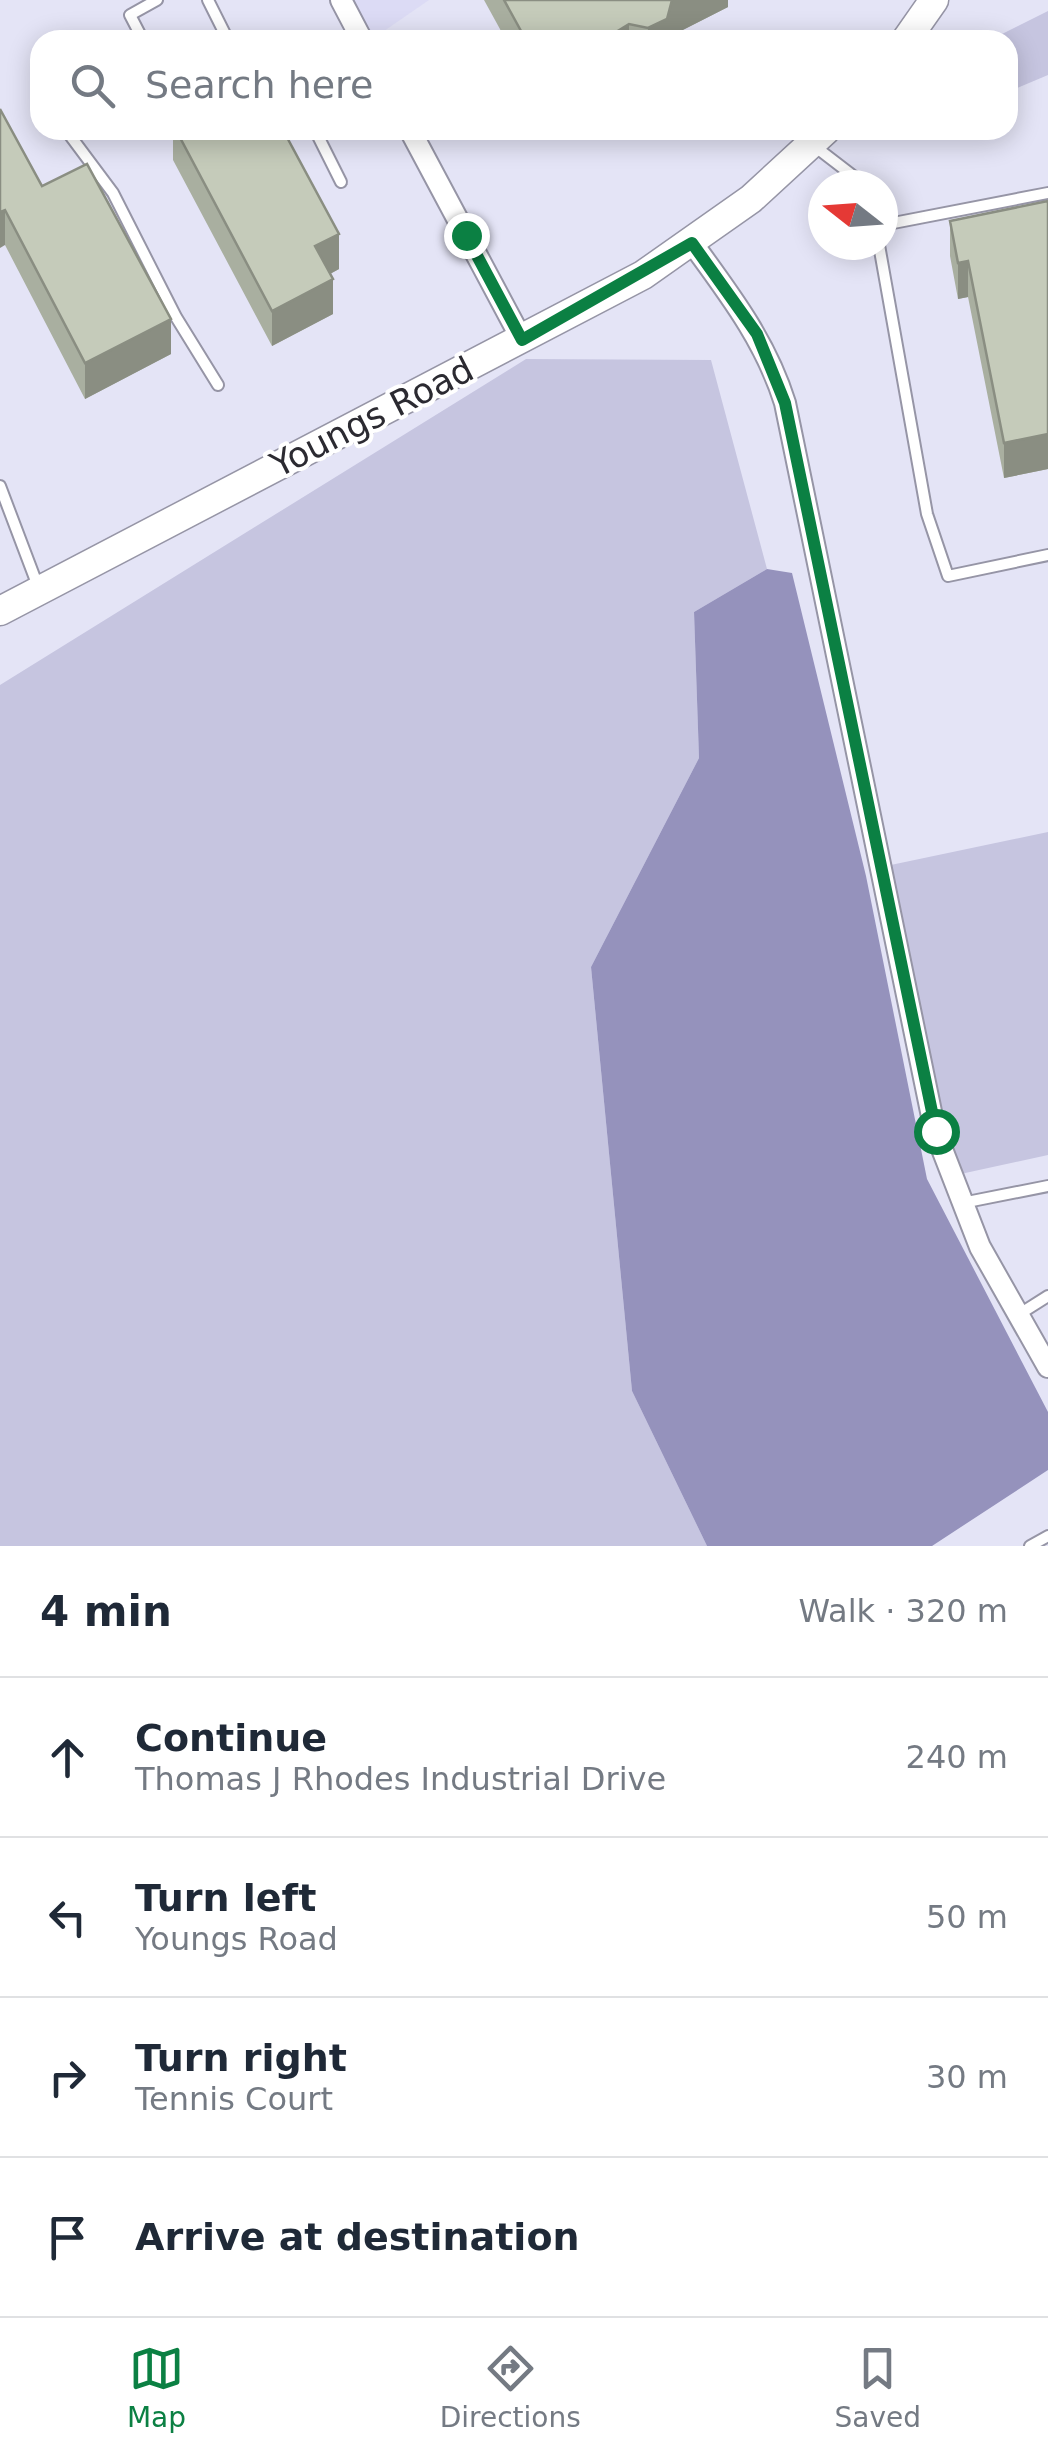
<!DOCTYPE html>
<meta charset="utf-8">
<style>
:root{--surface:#fff;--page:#f2f2f3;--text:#1f2937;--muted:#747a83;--line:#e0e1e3;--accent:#0b8043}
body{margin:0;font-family:"DejaVu Sans",sans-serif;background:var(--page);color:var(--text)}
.compass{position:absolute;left:808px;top:170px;width:90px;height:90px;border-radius:50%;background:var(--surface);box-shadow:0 5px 25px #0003;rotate:287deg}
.stop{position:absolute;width:30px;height:30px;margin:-22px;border:8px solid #0b8043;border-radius:50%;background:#fff}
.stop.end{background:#0b8043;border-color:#fff;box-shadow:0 2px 10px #0008}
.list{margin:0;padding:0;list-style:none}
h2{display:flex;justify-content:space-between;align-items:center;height:130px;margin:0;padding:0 40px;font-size:42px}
h2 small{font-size:32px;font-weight:400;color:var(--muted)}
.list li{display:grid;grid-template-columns:65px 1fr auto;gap:30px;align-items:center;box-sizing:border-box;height:160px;padding:0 40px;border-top:2px solid var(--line)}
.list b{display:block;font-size:38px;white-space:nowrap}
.list p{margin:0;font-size:32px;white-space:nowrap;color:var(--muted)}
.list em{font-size:32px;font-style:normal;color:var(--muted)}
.icon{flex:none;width:55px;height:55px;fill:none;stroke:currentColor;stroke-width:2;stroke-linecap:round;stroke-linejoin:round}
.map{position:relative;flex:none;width:1048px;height:1546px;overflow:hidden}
.search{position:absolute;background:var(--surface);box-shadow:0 5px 25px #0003;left:30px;right:30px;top:30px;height:110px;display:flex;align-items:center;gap:25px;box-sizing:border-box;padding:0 35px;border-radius:30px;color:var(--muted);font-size:38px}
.sheet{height:770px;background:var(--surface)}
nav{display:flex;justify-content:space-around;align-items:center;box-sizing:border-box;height:140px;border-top:2px solid var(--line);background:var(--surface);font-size:28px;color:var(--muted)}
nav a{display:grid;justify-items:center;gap:5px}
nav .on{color:var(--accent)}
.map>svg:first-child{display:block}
.built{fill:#dcdbf5}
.green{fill:#c6c5e0}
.water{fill:#9592bc}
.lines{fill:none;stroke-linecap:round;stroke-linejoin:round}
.service-casing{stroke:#9695a6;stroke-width:14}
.minor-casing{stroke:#9695a6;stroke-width:24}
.tertiary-casing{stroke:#9695a6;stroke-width:31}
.service{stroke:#fff;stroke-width:10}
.minor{stroke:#fff;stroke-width:20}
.tertiary{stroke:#fff;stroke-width:28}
.wall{fill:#a9afa0}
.shaded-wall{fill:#8a8e82}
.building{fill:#c5cbba;stroke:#8a8e82;stroke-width:2.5}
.route{stroke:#0b8043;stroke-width:12}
.labels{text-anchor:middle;stroke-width:8;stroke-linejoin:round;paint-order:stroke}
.street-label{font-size:35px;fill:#2b2a31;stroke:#fff}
</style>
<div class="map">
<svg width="1048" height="1546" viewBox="0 0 1048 1546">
<rect width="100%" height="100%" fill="#e4e4f6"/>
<path class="built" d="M 330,0 L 429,0 L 371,40 Z"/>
<g class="green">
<path d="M 1048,11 L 1048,75 L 1008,92 L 1008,40 L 990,40 Z"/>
<path d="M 526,359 L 711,360 L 767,569 L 694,612 L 699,758 L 591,967 L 632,1391 L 707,1546 L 0,1546 L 0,685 Z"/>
<path d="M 1048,832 L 1048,1155 L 956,1175 L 886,866 Z"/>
</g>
<path class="water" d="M 767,569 L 792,573 L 866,876 L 927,1179 L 1048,1412 L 1048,1470 L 932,1546 L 707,1546 L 632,1391 L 591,967 L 699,758 L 694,612 Z"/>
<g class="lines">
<g class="service-casing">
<g id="service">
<path d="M 208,0 L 228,40"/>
<path d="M 143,40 L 130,15 L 157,0"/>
<path d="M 66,130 L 113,193 L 176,317 L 218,385"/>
<path d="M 315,130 L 341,182"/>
<path d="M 813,145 L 865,185"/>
<path d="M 883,225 L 1048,193"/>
<path d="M 879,245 L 927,514 L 948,576 L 1048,555"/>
<path d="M 0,486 L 39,589"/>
<path d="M 962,1203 L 1048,1186"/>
<path d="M 1018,1315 L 1048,1296"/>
<path d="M 1030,1546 L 1048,1536"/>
</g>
</g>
<g class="minor-casing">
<g id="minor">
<path d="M 341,0 L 362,40"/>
<path d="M 410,130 L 522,340"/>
<path d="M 692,243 C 730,295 766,342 785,403 L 935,1131 L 980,1247 L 1048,1367"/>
</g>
</g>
<g class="tertiary-casing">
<g id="tertiary">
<path d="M 906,40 L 934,0"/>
<path d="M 0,611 L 643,275 L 751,199 L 826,130"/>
</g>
</g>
<use href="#service" class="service"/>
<use href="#minor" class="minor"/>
<use href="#tertiary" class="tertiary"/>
</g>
<g class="wall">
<path d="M 484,0 L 728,0 L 728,7 L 671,36 L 670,40 L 506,40 Z"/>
<path d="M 0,109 L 42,186 L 171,354 L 85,399 L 5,245 Z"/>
<path d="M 173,130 L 283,130 L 339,269 L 330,274 L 333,314 L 272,346 L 173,160 Z"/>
<path d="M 1048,201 L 1048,469 L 1004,478 L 968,297 L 958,299 L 950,256 L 950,221 Z"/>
</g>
<g class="shaded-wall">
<path d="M 672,0 L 728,0 L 728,7 L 671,36 L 670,40 L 648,40 L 648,28 Z"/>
<path d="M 629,24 L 629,40 L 603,40 Z"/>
<path d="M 5,210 L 5,245 L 0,248 L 0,212 Z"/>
<path d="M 339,234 L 339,269 L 315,282 L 315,246 Z"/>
<path d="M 968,261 L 968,297 L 958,299 L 958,263 Z"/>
<path d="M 333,279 L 333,314 L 272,346 L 272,311 Z"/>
<path d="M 171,319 L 171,354 L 85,399 L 85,363 Z"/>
<path d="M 1048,434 L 1048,469 L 1004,478 L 1004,443 Z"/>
</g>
<g class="building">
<path d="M 504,0 L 672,0 L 667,19 L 648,28 L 629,24 L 603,40 L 526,40 Z"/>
<path d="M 0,109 L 42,186 L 87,164 L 171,319 L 85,363 L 5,210 L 0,212 Z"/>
<path d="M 176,130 L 283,130 L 339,234 L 315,246 L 333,279 L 272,311 Z"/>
<path d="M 1048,201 L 1048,434 L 1004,443 L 968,261 L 958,263 L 950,221 Z"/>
</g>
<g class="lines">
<path class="route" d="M 466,235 L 522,340 L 692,243 L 757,334 L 785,403 L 936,1131"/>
</g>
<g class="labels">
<g class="street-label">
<text transform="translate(372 417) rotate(-27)" y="12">Youngs Road</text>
</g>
</g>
</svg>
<svg class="compass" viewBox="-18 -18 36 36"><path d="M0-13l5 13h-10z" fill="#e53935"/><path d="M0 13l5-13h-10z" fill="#747a83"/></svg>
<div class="stop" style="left:936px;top:1131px"></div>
<div class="stop end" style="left:466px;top:235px"></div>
<div class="search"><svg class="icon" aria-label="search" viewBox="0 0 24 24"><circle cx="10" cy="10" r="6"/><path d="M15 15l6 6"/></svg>Search here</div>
</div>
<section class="sheet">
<h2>4 min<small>Walk · 320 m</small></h2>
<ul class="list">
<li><svg class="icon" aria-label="ahead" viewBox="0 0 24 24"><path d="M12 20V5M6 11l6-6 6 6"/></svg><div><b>Continue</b><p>Thomas J Rhodes Industrial Drive</p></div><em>240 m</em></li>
<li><svg class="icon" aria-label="left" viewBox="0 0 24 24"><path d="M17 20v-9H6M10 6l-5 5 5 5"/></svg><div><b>Turn left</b><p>Youngs Road</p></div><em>50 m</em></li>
<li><svg class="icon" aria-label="right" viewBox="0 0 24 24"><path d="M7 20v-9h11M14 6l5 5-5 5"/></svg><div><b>Turn right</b><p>Tennis Court</p></div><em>30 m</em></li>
<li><svg class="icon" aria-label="arrive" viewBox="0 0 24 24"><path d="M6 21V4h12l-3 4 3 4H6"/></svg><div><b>Arrive at destination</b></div></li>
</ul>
</section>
<nav>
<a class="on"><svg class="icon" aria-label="map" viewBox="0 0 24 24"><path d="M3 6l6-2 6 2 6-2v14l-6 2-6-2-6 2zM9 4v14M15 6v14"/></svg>Map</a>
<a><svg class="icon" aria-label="directions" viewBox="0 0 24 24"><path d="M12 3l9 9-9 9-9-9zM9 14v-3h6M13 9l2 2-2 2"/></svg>Directions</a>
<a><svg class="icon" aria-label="saved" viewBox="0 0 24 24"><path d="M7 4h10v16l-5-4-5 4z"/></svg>Saved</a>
</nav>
